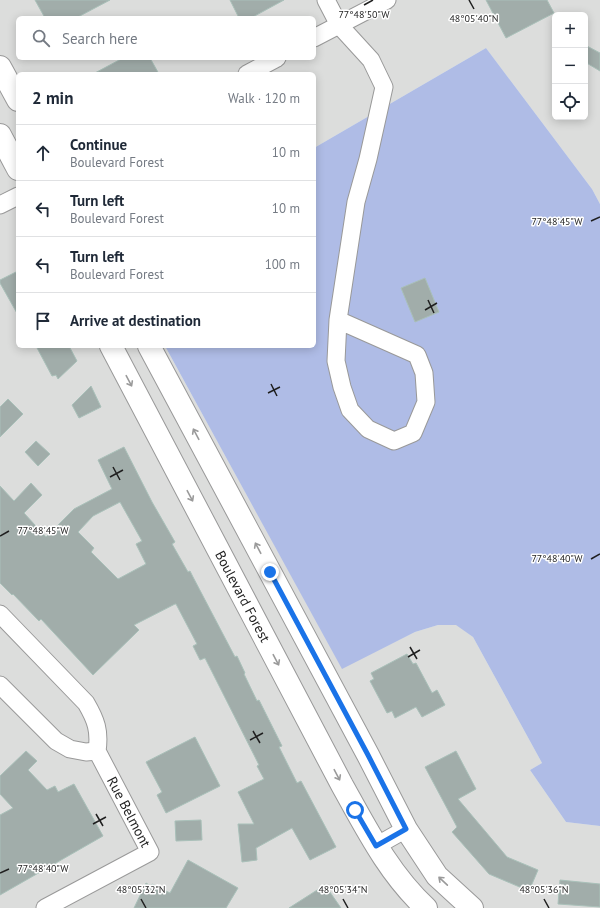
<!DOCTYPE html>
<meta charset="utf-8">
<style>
:root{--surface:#fff;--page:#f6f6f7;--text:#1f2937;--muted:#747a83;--line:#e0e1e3}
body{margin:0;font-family:"PT Sans",sans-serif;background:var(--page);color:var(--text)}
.controls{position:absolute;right:12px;top:12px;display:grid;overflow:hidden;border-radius:6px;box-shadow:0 2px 10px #0003}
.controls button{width:36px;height:36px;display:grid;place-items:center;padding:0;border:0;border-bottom:1px solid var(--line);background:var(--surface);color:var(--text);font:20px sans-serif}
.stop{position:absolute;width:12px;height:12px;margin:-9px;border:3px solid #1a73e8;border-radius:50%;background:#fff}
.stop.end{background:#1a73e8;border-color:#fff;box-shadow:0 1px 4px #0008}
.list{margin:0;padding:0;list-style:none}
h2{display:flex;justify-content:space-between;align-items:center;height:52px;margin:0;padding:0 16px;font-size:17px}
h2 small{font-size:13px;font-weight:400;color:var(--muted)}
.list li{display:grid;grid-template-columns:26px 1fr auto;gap:12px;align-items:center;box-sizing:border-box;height:56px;padding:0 16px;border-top:1px solid var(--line)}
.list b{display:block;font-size:15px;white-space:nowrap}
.list p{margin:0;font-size:13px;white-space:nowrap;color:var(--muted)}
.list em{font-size:13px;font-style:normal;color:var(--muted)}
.icon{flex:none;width:22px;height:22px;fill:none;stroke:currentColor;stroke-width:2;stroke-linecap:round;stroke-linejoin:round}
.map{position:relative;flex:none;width:600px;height:908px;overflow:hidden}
.search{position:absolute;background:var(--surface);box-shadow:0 2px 10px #0003;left:16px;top:16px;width:300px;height:44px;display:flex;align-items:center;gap:10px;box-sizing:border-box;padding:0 14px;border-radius:6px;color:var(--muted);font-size:15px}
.panel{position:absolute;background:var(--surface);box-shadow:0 2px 10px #0003;left:16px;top:72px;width:300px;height:276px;border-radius:6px}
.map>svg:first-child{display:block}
.residential{fill:#dcdddc;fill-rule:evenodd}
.grass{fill:#afbce6}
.building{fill:#a1adaa;stroke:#a9c0b9;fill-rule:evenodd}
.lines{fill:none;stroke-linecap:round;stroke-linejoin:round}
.minor-casing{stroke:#999;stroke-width:19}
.tertiary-casing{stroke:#999;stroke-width:24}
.minor{stroke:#fff;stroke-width:17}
.tertiary{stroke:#fff;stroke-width:22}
.oneway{stroke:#9a9a9a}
.route{stroke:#1a73e8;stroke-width:5}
.ticks{fill:none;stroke:#1f1f1f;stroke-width:1.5}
.labels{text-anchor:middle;stroke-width:3;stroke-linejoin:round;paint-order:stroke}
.street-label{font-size:14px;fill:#1f1f1f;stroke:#fff}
.ticks-label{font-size:10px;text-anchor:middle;fill:#1f1f1f;stroke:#fff;stroke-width:3;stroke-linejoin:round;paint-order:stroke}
</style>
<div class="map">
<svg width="600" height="908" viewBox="0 0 600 908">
<rect width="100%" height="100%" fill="#e6efee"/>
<path class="residential" d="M 0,0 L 600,0 L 600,204 L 592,189 L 486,48 L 314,148 L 314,74 L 18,74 L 18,346 L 165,346 L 342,668 L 415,632 L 438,625 L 456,624 L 473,637 L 542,763 L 530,770 L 566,822 L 600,826 L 600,908 L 0,908 ZM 555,15 L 585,15 L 585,117 L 555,117 ZM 18,18 L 314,18 L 314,58 L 18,58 Z"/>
<path class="grass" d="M 486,48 L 592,189 L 600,204 L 600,826 L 566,822 L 530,770 L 542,763 L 473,637 L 456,625 L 438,625 L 415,632 L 342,669 L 165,346 L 314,346 L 314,148 Z"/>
<g class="building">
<path d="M 35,0 L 110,0 L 76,18 L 45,18 Z"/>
<path d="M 230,0 L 284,0 L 251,18 L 239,18 Z"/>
<path d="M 486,0 L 547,0 L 554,13 L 506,38 Z"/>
<path d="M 585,45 L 600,53 L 600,71 L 585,62 Z"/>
<path d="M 123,58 L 150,58 L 159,74 L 93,74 Z"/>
<path d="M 18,271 L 18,315 L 0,283 L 0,280 Z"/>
<path d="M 425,278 L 439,312 L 415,322 L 401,288 Z"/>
<path d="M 36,346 L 69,346 L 77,361 L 58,379 L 56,375 L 52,376 Z"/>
<path d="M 91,386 L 101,407 L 79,418 L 72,405 Z"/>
<path d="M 8,399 L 23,414 L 0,437 L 0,407 Z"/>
<path d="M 36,441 L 50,454 L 38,466 L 25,452 Z"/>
<path d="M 124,447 L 152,502 L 175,542 L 172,544 L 188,572 L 190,571 L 193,577 L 235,657 L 237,656 L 245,673 L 244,674 L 257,701 L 259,700 L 282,746 L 279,747 L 297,783 L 301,781 L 336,847 L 310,860 L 292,828 L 256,848 L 257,860 L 242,862 L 238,824 L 254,824 L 238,792 L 264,779 L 257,766 L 259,765 L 205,658 L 200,660 L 193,646 L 197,644 L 176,604 L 175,604 L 134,625 L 139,630 L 93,675 L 41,619 L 39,621 L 13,594 L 12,595 L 0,583 L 0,486 L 14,501 L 31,483 L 42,495 L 24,513 L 46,537 L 74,509 L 112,489 L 98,460 ZM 120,502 L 142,541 L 136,544 L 146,564 L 118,579 L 91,552 L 94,548 L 78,532 L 93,516 Z"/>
<path d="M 407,654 L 413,664 L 416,663 L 432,693 L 437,690 L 445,705 L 422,717 L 416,707 L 395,718 L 392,711 L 387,713 L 370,681 L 374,679 L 371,673 Z"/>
<path d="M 195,737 L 220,786 L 166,813 L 157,795 L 162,792 L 146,762 Z"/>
<path d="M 26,751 L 37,761 L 28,770 L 47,790 L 55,786 L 58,792 L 74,784 L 103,836 L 0,895 L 0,815 L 13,808 L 0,794 L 0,776 Z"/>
<path d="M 456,751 L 476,789 L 458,799 L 507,857 L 538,870 L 529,891 L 489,874 L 452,832 L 457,827 L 425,767 Z"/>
<path d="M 201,820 L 202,840 L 176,841 L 175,821 Z"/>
<path d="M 188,860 L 238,888 L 226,908 L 134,908 L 146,883 L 151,886 L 152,884 L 170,893 Z"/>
<path d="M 560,880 L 600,884 L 600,907 L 558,904 Z"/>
<path d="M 325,885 L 341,908 L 289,908 Z"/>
</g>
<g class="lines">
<g class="minor-casing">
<g id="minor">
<path d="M 326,0 L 339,25 L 371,60 L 384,87 L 368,159 L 356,202 L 338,320 L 417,355 L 424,373 L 426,402 L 413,433 L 394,441 L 368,429 L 350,410 L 342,387 L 336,361 L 338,320"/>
<path d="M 314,38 L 387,0"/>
<path d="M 247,74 L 277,58"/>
<path d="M 0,205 L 18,196"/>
<path id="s1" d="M 0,614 L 86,703 C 96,720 100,731 97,751 L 150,852 L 45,908"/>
<path d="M 0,685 L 56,741 L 70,749 L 86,752 L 97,751"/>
<path d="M 376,846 L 406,829"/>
</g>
</g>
<g class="tertiary-casing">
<g id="tertiary">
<path d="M 0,67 L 18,100"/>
<path d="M 0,135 L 18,169"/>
<path id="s2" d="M 111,346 L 342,785 C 366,828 389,874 426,908"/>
<path d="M 149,346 L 368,755 L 406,829 L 437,876 L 472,908"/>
</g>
</g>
<use href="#minor" class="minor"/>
<use href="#tertiary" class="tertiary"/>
</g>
<defs><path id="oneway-shaft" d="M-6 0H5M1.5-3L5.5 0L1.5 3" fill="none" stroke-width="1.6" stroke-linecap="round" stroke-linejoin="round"/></defs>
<g class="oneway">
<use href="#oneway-shaft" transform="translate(129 381) rotate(62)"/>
<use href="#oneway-shaft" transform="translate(196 434) rotate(-118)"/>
<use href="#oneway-shaft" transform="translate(190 496) rotate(62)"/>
<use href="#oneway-shaft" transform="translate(258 548) rotate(-118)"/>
<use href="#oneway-shaft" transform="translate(276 660) rotate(62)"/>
<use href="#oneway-shaft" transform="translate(337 775) rotate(62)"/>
<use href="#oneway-shaft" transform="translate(443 881) rotate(-137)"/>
</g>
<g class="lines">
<path class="route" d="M 270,572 L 368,755 L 406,829 L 376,846 L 355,810"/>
</g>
<path class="ticks" d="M 469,0 L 474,9M 364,5 L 373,0M 591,221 L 600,217M 428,300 L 434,313M 425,310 L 437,303M 271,384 L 277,396M 268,393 L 280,387M 113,467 L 120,480M 110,477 L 123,470M 0,536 L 9,531M 591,559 L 600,554M 410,647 L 417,659M 408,657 L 420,650M 253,731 L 260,743M 250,740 L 263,733M 96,814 L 103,826M 93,824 L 106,817M 0,873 L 9,869M 141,899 L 146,908M 343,899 L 348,908M 544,899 L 549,908"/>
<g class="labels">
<g class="street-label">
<text dy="5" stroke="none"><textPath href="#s2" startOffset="283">Boulevard Forest</textPath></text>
<text dy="5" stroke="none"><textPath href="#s1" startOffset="243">Rue Belmont</textPath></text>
</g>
</g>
<g class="ticks-label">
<text x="364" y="18">77°48'50"W</text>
<text x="474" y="22">48°05'40"N</text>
<text x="557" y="225">77°48'45"W</text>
<text x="43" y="534">77°48'45"W</text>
<text x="557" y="562">77°48'40"W</text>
<text x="43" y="872">77°48'40"W</text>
<text x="141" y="893">48°05'32"N</text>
<text x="343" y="893">48°05'34"N</text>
<text x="544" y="893">48°05'36"N</text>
</g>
</svg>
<div class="controls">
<button>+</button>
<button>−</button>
<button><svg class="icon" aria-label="locate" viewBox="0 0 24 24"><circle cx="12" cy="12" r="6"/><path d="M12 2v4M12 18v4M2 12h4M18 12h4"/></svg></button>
</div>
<div class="stop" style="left:355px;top:810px"></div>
<div class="stop end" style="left:270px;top:572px"></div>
<div class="search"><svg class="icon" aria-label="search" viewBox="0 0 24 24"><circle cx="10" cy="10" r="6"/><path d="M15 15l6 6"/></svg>Search here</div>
<section class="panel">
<h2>2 min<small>Walk · 120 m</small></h2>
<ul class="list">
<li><svg class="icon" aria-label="ahead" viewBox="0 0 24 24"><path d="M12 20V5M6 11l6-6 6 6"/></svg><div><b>Continue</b><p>Boulevard Forest</p></div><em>10 m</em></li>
<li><svg class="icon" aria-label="left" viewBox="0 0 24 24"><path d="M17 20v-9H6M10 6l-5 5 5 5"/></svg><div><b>Turn left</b><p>Boulevard Forest</p></div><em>10 m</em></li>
<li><svg class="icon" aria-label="left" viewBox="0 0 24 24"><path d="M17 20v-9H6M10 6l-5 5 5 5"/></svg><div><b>Turn left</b><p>Boulevard Forest</p></div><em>100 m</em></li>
<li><svg class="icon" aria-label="arrive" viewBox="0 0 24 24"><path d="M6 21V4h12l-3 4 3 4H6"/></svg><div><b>Arrive at destination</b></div></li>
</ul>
</section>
</div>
